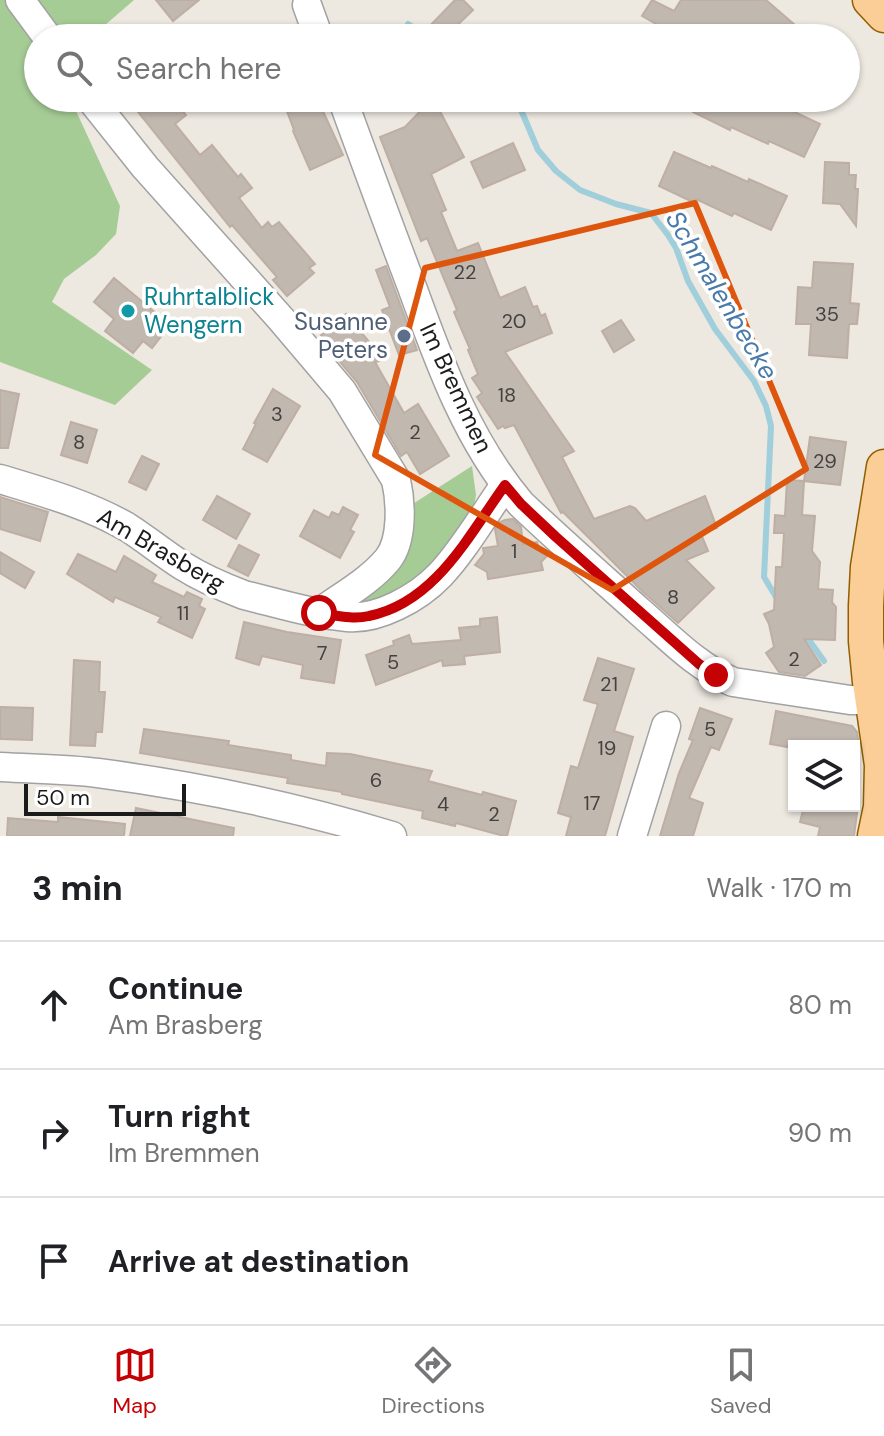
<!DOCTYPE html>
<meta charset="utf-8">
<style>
:root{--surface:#fff;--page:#f2f2f2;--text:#202124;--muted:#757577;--line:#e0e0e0;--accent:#c40104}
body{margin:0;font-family:"DM Sans",sans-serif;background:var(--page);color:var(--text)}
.controls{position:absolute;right:24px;bottom:24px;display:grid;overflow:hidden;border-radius:0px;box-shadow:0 2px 6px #0004}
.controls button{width:72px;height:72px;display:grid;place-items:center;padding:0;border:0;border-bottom:2px solid var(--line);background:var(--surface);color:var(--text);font:40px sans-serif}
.scale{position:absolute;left:24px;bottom:20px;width:162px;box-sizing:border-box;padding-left:8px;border:4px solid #1b1b1b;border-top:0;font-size:22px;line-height:28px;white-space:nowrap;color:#1b1b1b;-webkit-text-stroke:6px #fff;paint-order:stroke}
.stop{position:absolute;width:24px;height:24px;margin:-18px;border:6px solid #c40104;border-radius:50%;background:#fff}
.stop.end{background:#c40104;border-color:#fff;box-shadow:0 2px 8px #0008}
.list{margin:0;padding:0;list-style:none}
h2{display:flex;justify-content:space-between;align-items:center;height:104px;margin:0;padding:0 32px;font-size:34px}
h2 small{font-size:26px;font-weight:400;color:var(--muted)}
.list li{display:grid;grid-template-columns:52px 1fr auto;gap:24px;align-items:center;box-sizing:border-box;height:128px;padding:0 32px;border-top:2px solid var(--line)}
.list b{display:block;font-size:30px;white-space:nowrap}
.list p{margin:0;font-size:26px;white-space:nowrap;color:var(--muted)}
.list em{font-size:26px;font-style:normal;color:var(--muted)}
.icon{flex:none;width:44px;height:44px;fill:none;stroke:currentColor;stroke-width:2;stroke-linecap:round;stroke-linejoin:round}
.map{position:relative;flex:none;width:884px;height:836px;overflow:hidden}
.search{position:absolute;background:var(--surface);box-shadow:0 2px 6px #0004;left:24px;right:24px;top:24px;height:88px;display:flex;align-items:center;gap:20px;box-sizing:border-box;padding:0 28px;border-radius:44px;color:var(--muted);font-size:30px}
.sheet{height:488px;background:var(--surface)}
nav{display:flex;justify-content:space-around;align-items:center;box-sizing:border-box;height:112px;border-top:2px solid var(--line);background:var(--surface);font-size:22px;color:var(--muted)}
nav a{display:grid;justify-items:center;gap:4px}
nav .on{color:var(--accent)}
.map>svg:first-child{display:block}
.forest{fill:#a6cc95}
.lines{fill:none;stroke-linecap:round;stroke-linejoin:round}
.stream{stroke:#a0cedb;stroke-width:6}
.building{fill:#c1b8b0;stroke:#beaea3;stroke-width:2}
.minor-casing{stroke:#a2a2a2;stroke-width:31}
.major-casing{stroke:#915f01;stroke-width:37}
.minor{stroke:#fff;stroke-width:28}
.major{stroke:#fbce97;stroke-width:34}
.route{stroke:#c40104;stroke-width:10}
.marked{fill:none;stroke:#de560d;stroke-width:6;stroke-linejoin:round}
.culture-dot{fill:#0f9aa8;stroke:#fff;stroke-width:3}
.service-dot{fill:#5c6f8a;stroke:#fff;stroke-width:3}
.labels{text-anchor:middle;stroke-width:7;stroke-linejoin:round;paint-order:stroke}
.number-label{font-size:20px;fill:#444240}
.culture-label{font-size:24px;fill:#0d838f;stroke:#fff;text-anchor:start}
.service-label{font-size:24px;fill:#4e5e75;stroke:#fff;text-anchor:end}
.street-label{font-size:24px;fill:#1b1b1b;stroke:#fff}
.water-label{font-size:26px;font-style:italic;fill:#497aa9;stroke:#fff}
</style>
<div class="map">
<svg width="884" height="836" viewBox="0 0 884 836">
<rect width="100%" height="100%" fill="#ede8e0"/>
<g class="forest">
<path d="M 0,0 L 134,0 L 90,38 L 38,38 L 38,98 L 70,98 L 120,206 L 116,234 L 96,255 L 64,279 L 52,302 L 152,370 L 115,405 L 0,362 Z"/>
<path d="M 472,466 L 476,495 L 473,512 L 454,545 L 413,586 L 360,609 L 352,598 L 411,505 Z"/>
</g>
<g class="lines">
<g class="stream">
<path d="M 408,24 L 430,38"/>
<path d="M 516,98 L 538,150 L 556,171 L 580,190 L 616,204 L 651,213 L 668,235 L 676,248 L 688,281 L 715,329 L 754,381 L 766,406 L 771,426 L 764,577 L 779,602"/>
<path d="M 804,633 L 824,661"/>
</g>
</g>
<g class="building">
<path d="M 156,0 L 199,0 L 173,21 Z"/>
<path d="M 455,0 L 463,0 L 473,10 L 444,38 L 418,38 Z"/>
<path d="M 652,0 L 674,11 L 681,0 L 766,0 L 810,38 L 674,38 L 661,30 L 663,28 L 642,16 Z"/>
<path d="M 127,98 L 172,98 L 186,115 L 175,124 L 200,155 L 212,145 L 238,177 L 241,174 L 252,188 L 239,198 L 262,228 L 268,222 L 272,227 L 279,222 L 315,264 L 309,268 L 314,273 L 287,296 L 273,280 L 277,277 L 232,225 L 230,227 Z"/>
<path d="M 282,98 L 317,98 L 343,155 L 310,170 L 293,131 L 294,130 Z"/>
<path d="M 433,98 L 464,157 L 431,174 L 446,210 L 441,212 L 457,251 L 478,243 L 500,298 L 525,287 L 533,307 L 537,306 L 541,316 L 545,314 L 552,333 L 505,352 L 574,451 L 562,457 L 594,519 L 630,506 L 635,508 L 646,521 L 705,496 L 717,528 L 701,534 L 708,551 L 686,560 L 714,588 L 678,623 L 642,591 L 563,512 L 561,513 L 514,425 L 505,428 L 503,426 L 498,429 L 477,397 L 482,393 L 472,378 L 478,374 L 468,350 L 470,349 L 454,312 L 457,310 L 427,238 L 421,241 L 380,137 L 405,127 Z"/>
<path d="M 699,98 L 757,98 L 783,110 L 784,107 L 820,124 L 804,157 L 769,141 L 768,144 L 731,127 L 730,130 L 693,112 Z"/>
<path d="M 513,143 L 525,170 L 483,188 L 471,162 Z"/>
<path d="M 674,152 L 711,168 L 712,166 L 748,182 L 749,179 L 787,196 L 771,230 L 734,213 L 732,216 L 696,199 L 695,203 L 659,186 Z"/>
<path d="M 825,162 L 849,163 L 849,175 L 856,175 L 855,189 L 858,189 L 856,226 L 840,204 L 823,203 Z"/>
<path d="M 814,262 L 853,264 L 850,303 L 859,304 L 857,324 L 849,324 L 847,358 L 809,355 L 811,324 L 796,324 L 798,287 L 812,288 Z"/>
<path d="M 386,266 L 417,350 L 399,355 L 382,310 L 390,307 L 376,270 Z"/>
<path d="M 114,278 L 170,325 L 152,348 L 143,341 L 133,353 L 105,331 L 114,319 L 94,302 Z"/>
<path d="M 346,314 L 384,360 L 375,362 L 404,413 L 418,404 L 449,456 L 420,474 L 407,452 L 401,456 L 357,382 L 336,357 L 338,355 L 321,335 Z"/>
<path d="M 621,320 L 634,340 L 614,352 L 602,331 Z"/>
<path d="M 273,389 L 300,406 L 267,462 L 243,449 L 256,424 L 254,423 Z"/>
<path d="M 0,390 L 19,394 L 8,448 L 0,448 Z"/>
<path d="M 71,422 L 97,430 L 87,463 L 61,455 Z"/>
<path d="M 810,437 L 846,442 L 840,485 L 804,481 Z"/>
<path d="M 142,456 L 159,464 L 146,490 L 129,482 Z"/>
<path d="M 787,480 L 804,481 L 802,515 L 815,516 L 812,551 L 820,562 L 818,589 L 833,590 L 832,602 L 836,607 L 835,640 L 804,639 L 821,665 L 805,676 L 779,672 L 766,653 L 774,647 L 769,624 L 764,614 L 774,610 L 776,567 L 782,567 L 784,533 L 774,533 L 775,515 L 785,516 Z"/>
<path d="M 217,496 L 250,514 L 236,539 L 203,520 Z"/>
<path d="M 0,497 L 48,512 L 40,541 L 0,529 Z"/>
<path d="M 343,507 L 358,515 L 350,530 L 354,532 L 340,558 L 300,536 L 314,510 L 329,518 L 332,512 L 339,515 Z"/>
<path d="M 513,519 L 521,527 L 523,544 L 537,542 L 539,548 L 549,554 L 541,562 L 543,570 L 488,579 L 487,572 L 475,565 L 484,554 L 483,548 L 498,546 L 495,529 L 500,522 L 505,520 Z"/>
<path d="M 239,545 L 259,555 L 248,576 L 228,566 Z"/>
<path d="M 0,552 L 34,572 L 25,588 L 0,573 Z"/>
<path d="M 78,554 L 116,572 L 124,556 L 156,575 L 152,582 L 184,597 L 187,592 L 202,599 L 199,606 L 205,609 L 192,638 L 158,622 L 161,617 L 115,597 L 113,602 L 67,574 Z"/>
<path d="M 497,617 L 500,652 L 464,656 L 465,664 L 443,666 L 442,660 L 376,685 L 366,655 L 394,645 L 393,641 L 409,635 L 412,644 L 461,640 L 459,628 L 480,626 L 480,619 Z"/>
<path d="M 244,622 L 287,632 L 341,640 L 334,683 L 301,678 L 303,665 L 262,656 L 259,665 L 236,658 Z"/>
<path d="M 598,658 L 634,669 L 614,731 L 633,737 L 605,836 L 566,836 L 571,817 L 558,813 L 571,766 L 578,768 L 598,704 L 584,700 Z"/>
<path d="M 74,660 L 100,662 L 99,692 L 105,692 L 102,732 L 96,732 L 95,746 L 70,745 Z"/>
<path d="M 0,707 L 33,708 L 32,740 L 0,739 Z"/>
<path d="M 700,708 L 732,719 L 719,750 L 711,747 L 689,798 L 703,803 L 693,836 L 660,836 L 679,773 L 693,740 L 689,739 Z"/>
<path d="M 776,711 L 852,726 L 857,732 L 859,746 L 793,746 L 793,748 L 770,744 Z"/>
<path d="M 144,729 L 229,741 L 228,745 L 291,755 L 291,760 L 326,766 L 327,753 L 350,754 L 432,771 L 428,781 L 482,795 L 483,792 L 516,801 L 507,836 L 504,836 L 456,823 L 455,826 L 422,818 L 423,811 L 342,794 L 342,792 L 287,783 L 288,778 L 140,753 Z"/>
<path d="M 804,806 L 858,806 L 854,836 L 818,836 L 820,827 L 800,822 Z"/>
<path d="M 136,808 L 234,828 L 233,836 L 130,836 Z"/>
<path d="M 58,817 L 125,824 L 124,836 L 7,836 L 8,818 L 58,822 Z"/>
</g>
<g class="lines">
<g class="minor-casing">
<g id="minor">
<path d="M 20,0 L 48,38"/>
<path d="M 307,5 L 319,38"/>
<path d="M 90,98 L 145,167 L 281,319 L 342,391 L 396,480 C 401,502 403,540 388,559 C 370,581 342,596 319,613"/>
<path d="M 342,98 C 365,161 388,224 412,287 C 440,364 467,440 521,504 C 560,541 600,576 640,612 C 669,637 697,667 733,682 L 850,700 L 872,700"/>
<path d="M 0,479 C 43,492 87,504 127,527 C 146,539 164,554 183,566 C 202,578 223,587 244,595 C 277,603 312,614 347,617 C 378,620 418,598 440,575 C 463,551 485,513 505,485"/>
<path d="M 0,767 C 33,769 66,769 98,773 C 197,786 297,807 392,836"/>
<path d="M 632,836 L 666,726"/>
</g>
</g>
<g class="major-casing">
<g id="major">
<path d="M 870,0 L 884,15"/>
<path d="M 875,836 L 881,807 L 882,765 L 870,682 L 866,641 L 866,606 L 868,567 L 884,467"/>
</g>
</g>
<use href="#minor" class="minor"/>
<use href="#major" class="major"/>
</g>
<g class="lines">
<path class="route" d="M 319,613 C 335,615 352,620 369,616 C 435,603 469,535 505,485 L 521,504 L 556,537 L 699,664 L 716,675"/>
</g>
<path class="marked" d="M 695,203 L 806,469 L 612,590 L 375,455 L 425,268 Z"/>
<circle class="culture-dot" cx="128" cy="311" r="8"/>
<circle class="service-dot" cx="404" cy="336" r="8"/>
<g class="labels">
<g class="number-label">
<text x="465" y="279">22</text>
<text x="827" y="321">35</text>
<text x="514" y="328">20</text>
<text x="507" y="402">18</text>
<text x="277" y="421">3</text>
<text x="415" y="439">2</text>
<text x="79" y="449">8</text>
<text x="825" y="468">29</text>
<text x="514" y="558">1</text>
<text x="673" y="604">8</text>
<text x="183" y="620">11</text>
<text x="322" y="660">7</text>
<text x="794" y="666">2</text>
<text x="393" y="669">5</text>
<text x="609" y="691">21</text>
<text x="710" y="736">5</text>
<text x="607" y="755">19</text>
<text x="376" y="787">6</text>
<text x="592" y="810">17</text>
<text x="443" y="811">4</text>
<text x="494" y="821">2</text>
</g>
<g class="culture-label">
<text x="144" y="305">Ruhrtalblick<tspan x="144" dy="28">Wengern</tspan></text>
</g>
<g class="service-label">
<text x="388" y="330">Susanne<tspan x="388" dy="28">Peters</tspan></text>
</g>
<g class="street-label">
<text transform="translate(456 388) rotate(65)" y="8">Im Bremmen</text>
<text transform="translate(161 550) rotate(30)" y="8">Am Brasberg</text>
</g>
<g class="water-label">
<text transform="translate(722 295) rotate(59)" y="9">Schmalenbecke</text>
</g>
</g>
</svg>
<div class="controls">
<button><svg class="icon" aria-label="layers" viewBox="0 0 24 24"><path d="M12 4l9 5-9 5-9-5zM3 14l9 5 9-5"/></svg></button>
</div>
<div class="scale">50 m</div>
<div class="stop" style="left:319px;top:613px"></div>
<div class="stop end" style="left:716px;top:675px"></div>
<div class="search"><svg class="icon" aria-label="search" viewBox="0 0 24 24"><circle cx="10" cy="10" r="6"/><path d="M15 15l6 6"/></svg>Search here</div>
</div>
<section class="sheet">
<h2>3 min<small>Walk · 170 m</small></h2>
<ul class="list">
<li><svg class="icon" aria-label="ahead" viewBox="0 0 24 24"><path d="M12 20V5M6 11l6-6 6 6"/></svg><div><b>Continue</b><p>Am Brasberg</p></div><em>80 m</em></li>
<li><svg class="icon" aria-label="right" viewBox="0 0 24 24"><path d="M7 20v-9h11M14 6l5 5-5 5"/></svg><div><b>Turn right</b><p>Im Bremmen</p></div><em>90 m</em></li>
<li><svg class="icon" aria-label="arrive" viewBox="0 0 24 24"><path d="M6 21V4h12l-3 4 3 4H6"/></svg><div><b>Arrive at destination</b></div></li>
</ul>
</section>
<nav>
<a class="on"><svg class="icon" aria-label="map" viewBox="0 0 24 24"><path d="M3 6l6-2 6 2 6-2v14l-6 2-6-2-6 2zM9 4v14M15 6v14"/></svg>Map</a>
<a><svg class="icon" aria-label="directions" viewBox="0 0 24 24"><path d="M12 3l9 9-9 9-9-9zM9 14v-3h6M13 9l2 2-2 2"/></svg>Directions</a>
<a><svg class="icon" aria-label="saved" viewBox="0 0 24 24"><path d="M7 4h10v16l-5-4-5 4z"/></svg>Saved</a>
</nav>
